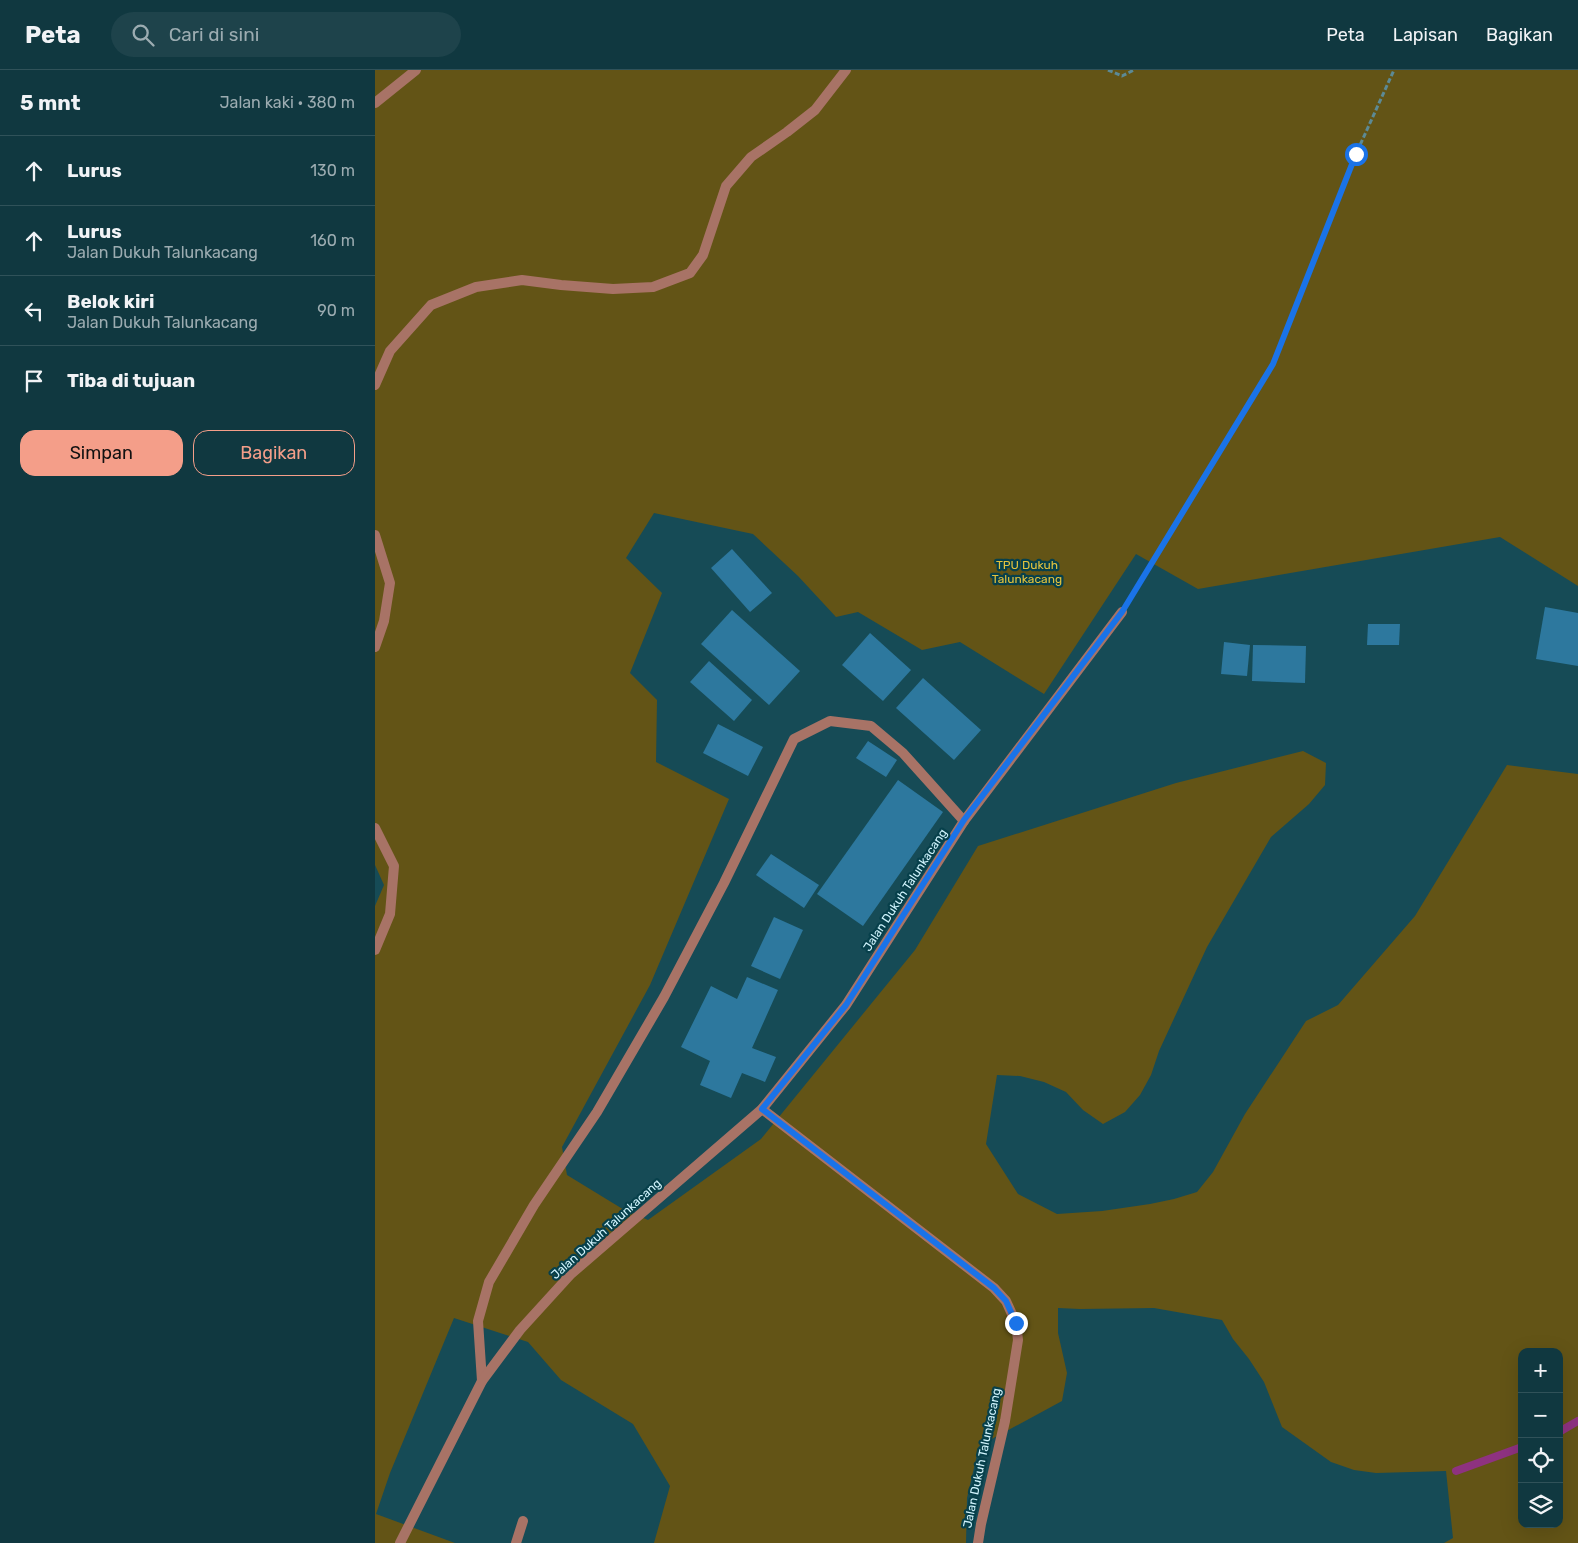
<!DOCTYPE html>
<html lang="id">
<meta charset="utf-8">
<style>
:root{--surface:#103840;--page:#1e434b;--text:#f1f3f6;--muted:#9cacb1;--line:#305259;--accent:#f49e89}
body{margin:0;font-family:Rubik,sans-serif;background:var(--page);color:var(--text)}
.controls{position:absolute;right:15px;bottom:15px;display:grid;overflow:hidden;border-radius:10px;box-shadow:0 5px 20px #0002}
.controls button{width:45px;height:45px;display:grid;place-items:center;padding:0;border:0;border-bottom:1px solid var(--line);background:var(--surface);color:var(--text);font:25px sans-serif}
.stop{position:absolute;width:15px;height:15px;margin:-11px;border:4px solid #1a73e8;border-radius:50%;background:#fff}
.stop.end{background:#1a73e8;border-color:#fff;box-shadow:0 1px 5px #0008}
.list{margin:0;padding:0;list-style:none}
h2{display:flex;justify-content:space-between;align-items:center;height:65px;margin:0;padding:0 20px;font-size:21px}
h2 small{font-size:16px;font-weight:400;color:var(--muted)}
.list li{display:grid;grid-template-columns:32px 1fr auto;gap:15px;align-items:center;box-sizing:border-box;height:70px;padding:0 20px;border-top:1px solid var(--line)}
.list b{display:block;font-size:19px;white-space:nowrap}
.list p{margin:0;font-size:16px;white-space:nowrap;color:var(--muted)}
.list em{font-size:16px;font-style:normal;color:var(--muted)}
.actions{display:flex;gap:10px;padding:15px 20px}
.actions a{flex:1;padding:11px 0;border:1px solid var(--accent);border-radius:15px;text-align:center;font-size:18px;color:var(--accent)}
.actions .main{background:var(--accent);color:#111}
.icon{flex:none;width:28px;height:28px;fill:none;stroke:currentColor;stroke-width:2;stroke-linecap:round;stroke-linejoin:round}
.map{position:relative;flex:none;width:1203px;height:1473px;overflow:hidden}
header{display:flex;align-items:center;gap:30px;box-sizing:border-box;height:70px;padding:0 25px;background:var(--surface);border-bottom:1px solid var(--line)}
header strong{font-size:24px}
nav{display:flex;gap:28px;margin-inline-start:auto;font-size:18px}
.search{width:350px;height:45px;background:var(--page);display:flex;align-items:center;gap:12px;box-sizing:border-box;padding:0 18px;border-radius:28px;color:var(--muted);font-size:19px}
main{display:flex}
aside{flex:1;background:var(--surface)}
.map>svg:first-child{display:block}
.green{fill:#635416;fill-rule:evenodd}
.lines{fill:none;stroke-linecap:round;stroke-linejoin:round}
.stream{stroke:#8e3280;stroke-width:8}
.building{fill:#2d789e}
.path{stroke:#5c8a95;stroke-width:3;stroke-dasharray:5 2.5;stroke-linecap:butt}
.service{stroke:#a87366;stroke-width:10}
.minor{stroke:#a87366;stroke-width:10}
.route{stroke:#1a73e8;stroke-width:6}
.labels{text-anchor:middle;stroke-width:4.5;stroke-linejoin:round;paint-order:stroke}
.park-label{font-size:12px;fill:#e4c33e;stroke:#07404b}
.street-label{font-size:12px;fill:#d2f5fe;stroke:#07404b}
</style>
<header>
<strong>Peta</strong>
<div class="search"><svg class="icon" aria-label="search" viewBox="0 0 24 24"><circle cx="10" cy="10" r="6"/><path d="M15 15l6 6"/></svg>Cari di sini</div>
<nav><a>Peta</a><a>Lapisan</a><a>Bagikan</a></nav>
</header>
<main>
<aside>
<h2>5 mnt<small>Jalan kaki · 380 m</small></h2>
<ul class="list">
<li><svg class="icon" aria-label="ahead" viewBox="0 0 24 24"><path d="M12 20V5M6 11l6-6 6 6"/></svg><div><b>Lurus</b></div><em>130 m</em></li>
<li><svg class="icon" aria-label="ahead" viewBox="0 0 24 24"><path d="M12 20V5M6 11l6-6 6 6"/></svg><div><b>Lurus</b><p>Jalan Dukuh Talunkacang</p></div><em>160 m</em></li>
<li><svg class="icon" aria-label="left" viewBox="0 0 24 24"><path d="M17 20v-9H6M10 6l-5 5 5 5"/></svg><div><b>Belok kiri</b><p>Jalan Dukuh Talunkacang</p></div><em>90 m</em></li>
<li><svg class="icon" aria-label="arrive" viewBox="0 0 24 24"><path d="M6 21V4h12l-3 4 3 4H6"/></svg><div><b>Tiba di tujuan</b></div></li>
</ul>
<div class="actions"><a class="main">Simpan</a><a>Bagikan</a></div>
</aside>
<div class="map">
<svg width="1203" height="1473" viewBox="0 0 1203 1473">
<rect width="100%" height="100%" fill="#164b56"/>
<path class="green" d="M 0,0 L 1203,0 L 1203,516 L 1125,467 L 823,519 L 761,484 L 669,624 L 585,572 L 547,580 L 483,542 L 461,547 L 423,506 L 378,464 L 279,443 L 251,488 L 287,523 L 255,603 L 282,630 L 281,692 L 354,729 L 275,915 L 187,1077 L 192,1105 L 246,1138 L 273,1150 L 386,1069 L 540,880 L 603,776 L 801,713 L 928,681 L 951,693 L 950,715 L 934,734 L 896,767 L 832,877 L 784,981 L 776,1005 L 765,1025 L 750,1042 L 728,1054 L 708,1040 L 691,1022 L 669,1012 L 645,1006 L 622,1005 L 611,1074 L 643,1124 L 682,1144 L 727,1141 L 775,1134 L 799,1129 L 822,1122 L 838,1102 L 870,1044 L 931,951 L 963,935 L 1040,846 L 1132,695 L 1203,704 L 1203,1473 L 1069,1473 L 1078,1468 L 1071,1401 L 1001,1403 L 979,1400 L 956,1392 L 907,1357 L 889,1312 L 874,1289 L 858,1269 L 847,1250 L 779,1238 L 705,1239 L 683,1238 L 683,1263 L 692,1303 L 687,1331 L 604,1376 L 592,1428 L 591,1473 L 279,1473 L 295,1416 L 258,1354 L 186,1310 L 153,1272 L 79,1248 L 15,1403 L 1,1444 L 80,1473 L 0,1473 L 0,836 L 9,815 L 0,795 ZM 1147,1282 L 1184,1282 L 1184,1454 L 1147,1454 Z"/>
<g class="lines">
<g class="stream">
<path d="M 1184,1362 L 1203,1351"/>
<path d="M 1081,1401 L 1147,1377"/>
</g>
</g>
<g class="building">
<path d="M 357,479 L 397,523 L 375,542 L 336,498 Z"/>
<path d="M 1170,537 L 1203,543 L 1203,596 L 1161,589 Z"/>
<path d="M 357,540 L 425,601 L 394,635 L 326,574 Z"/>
<path d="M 993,554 L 1025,554 L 1024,575 L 992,575 Z"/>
<path d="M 495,563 L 536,600 L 508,631 L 467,595 Z"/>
<path d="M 849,572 L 875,575 L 872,606 L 846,604 Z"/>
<path d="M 878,575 L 931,576 L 930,613 L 877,611 Z"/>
<path d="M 334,591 L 377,630 L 359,651 L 315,612 Z"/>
<path d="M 548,608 L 606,660 L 579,690 L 521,638 Z"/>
<path d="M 343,654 L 388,677 L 373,706 L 328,683 Z"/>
<path d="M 493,671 L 522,690 L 511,707 L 481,688 Z"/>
<path d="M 523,710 L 568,742 L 488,856 L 442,824 Z"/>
<path d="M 396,784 L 444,815 L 429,838 L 381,805 Z"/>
<path d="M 399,847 L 428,860 L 405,909 L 376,896 Z"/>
<path d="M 372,907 L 403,920 L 377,978 L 401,987 L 390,1012 L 367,1003 L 356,1028 L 325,1015 L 335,991 L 306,977 L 336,916 L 362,929 Z"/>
</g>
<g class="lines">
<g class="path">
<path d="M 733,0 L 747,6 L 759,0"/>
<path d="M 756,528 L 898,294 L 981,84 L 1019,0"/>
</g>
<g class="service">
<path d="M 0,33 L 41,0"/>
<path d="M 0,315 L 15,281 L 56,235 L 101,217 L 147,210 L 186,215 L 238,219 L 278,217 L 315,203 L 328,185 L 351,116 L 376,87 L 412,62 L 440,40 L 471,0"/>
<path d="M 0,465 L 15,513 L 9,551 L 0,577"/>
<path d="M 0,758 L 19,796 L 15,844 L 0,880"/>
<path d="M 107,1311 L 103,1251 L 114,1212 L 159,1135 L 222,1042 L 289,927 L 349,813 L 419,669 L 455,651 L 496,656 L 528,683 L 589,751"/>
</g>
<g class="minor">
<path d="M 387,1039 L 619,1218 L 631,1231 L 641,1253 L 643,1270 L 630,1351 L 606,1454 L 603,1473"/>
<path d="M 25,1473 L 107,1311 L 145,1260 L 196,1204 L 387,1039 L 471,935 L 589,751 L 747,542"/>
<path d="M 141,1473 L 148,1451"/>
</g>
</g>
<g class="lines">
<path class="route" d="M 641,1253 L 631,1231 L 619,1218 L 387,1039 L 471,935 L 589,750 L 747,542 L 898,294 L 981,84"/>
</g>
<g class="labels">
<g class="park-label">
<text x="652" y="499">TPU Dukuh<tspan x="652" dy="14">Talunkacang</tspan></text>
</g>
<g class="street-label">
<text transform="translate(530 820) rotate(-57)" y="4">Jalan Dukuh Talunkacang</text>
<text transform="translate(231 1159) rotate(-42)" y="4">Jalan Dukuh Talunkacang</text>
<text transform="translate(607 1388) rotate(-78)" y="4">Jalan Dukuh Talunkacang</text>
</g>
</g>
</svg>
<div class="controls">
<button>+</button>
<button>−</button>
<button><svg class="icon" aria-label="locate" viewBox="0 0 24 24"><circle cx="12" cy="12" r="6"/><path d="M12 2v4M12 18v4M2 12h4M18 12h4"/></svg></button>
<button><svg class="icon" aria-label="layers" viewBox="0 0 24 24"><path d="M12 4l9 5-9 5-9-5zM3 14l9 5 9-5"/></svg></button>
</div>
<div class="stop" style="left:981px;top:84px"></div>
<div class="stop end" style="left:641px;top:1253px"></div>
</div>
</main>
